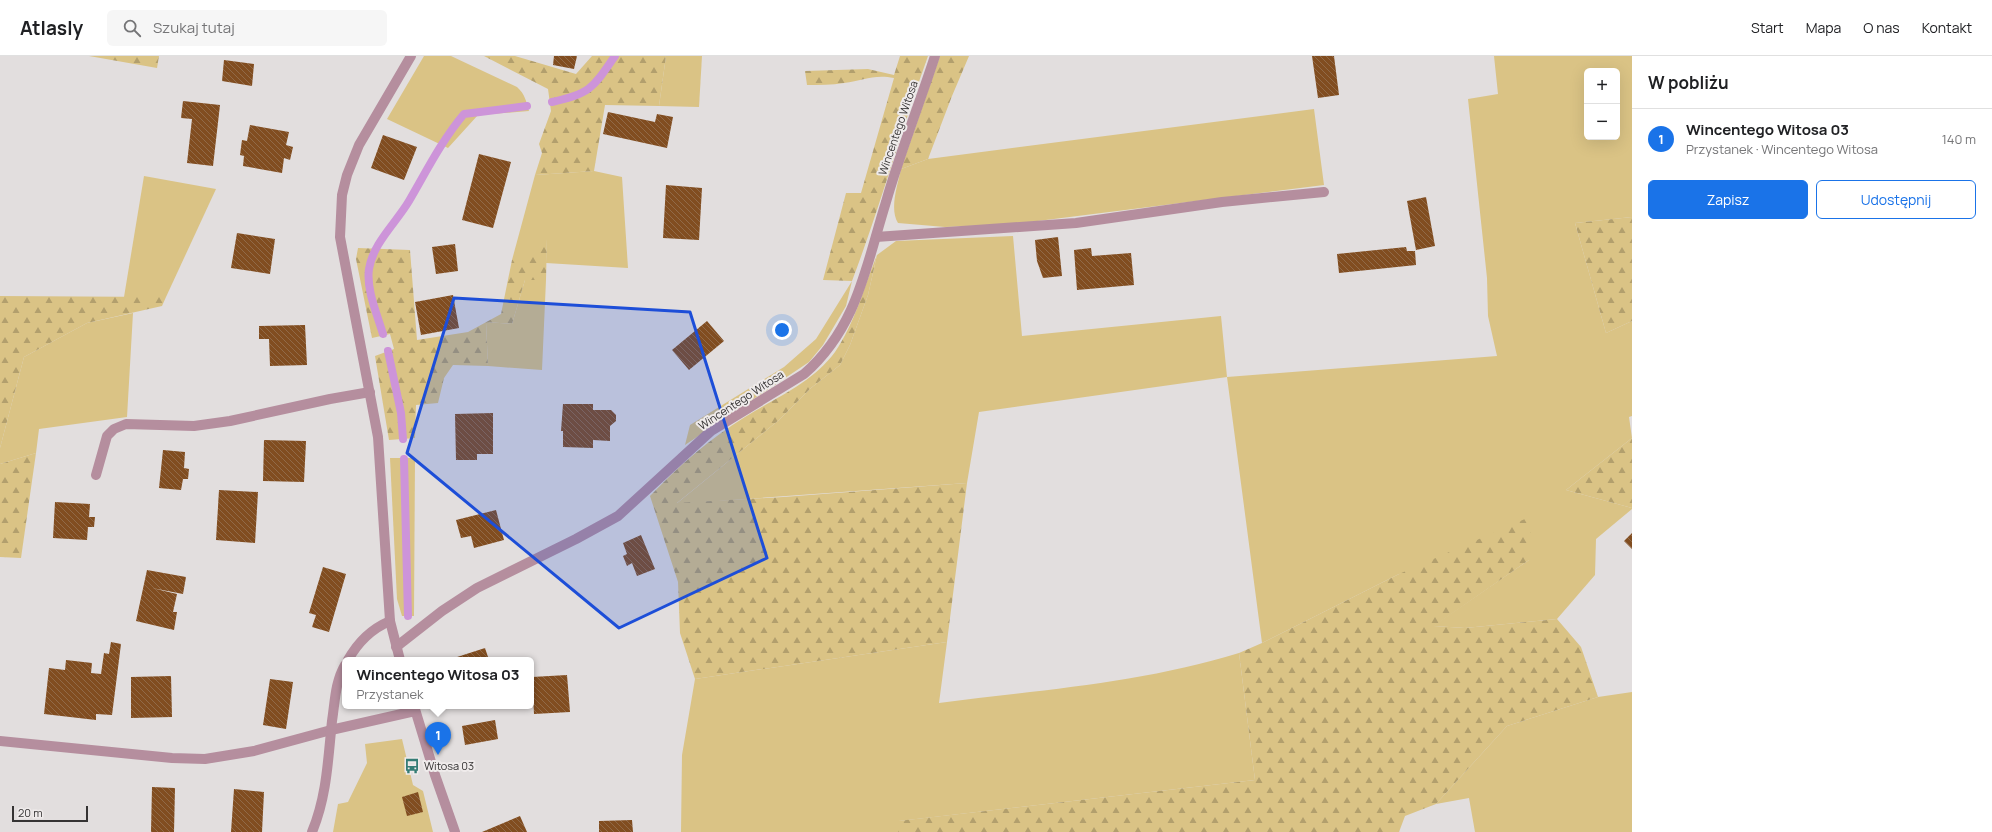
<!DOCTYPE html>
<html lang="pl">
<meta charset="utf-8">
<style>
:root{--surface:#fff;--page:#f6f6f6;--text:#202124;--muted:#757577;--line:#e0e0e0;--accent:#1a73e8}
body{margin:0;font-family:Manrope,sans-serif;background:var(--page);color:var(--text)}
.controls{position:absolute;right:12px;top:12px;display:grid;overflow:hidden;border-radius:6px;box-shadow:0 4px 16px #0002}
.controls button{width:36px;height:36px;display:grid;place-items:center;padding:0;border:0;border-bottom:1px solid var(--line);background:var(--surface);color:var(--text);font:20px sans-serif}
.scale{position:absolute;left:12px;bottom:10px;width:76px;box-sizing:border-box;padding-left:4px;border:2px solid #353333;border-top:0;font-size:11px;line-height:14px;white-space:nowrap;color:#353333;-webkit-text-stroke:3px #efebeb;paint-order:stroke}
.you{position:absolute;left:782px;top:274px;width:14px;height:14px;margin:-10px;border:3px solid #fff;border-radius:50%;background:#1a73e8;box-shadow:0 0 0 6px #1a73e833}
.badge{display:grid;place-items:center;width:26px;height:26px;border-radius:50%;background:var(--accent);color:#fff;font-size:13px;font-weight:700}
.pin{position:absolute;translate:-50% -33px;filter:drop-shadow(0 1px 2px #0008)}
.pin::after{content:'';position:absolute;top:21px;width:14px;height:12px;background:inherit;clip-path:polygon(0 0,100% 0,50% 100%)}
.popup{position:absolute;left:342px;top:601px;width:192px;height:52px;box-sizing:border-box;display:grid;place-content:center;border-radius:6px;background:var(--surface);filter:drop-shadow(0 1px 3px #0005);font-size:13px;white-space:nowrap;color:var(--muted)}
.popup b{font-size:15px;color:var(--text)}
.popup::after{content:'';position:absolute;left:50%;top:100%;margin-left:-8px;border:8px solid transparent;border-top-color:var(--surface)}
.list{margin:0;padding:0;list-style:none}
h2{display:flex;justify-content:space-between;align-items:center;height:52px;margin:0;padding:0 16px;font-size:17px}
h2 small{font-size:13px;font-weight:400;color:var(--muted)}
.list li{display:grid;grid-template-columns:26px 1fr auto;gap:12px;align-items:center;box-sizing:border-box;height:60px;padding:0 16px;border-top:1px solid var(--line)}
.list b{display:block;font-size:15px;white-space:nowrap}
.list p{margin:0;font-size:13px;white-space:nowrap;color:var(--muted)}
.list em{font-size:13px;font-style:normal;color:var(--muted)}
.actions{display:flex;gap:8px;padding:12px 16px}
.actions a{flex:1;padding:9px 0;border:1px solid var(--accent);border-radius:6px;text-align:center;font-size:14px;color:var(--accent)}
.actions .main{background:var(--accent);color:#fff}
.icon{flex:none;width:22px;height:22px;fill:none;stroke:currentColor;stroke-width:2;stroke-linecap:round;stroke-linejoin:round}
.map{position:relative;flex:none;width:1632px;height:776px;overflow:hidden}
header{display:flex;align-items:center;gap:24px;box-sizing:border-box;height:56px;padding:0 20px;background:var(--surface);border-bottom:1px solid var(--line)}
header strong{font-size:19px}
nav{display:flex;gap:22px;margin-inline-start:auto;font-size:14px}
.search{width:280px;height:36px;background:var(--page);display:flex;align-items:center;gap:10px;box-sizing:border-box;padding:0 14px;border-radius:6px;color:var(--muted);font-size:15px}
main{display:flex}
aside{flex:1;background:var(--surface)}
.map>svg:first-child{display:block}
.green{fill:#dac385;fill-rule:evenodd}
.forest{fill:url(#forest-firs)}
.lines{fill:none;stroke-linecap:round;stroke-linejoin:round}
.stream{stroke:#cd94d9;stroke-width:8}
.building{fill:url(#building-back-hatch)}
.minor{stroke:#b58e9e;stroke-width:10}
.marked{fill:#1d4ed8;fill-opacity:0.2;stroke:#1d4ed8;stroke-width:3;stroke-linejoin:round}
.labels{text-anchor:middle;stroke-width:4;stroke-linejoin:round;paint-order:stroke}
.street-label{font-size:11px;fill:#353333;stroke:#efebeb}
.poi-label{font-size:11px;fill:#353333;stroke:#efebeb;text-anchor:start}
</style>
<header>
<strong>Atlasly</strong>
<div class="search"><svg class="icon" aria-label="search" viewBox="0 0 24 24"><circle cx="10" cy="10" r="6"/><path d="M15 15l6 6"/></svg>Szukaj tutaj</div>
<nav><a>Start</a><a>Mapa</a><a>O nas</a><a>Kontakt</a></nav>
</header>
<main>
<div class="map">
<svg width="1632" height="776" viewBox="0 0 1632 776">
<defs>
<pattern id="forest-firs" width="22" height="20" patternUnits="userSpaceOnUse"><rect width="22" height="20" fill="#dac385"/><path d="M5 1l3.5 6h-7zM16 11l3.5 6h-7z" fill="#b29f6d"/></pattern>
<pattern id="building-back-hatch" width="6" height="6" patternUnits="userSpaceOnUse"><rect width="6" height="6" fill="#814d20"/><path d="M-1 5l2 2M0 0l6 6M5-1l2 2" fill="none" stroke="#916a48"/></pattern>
</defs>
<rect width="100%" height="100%" fill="#e2dede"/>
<g class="green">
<path d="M 424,0 L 451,0 L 517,31 C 525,38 526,45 529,55 L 478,59 L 448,92 L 387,63 Z"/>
<path d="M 666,0 L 702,0 L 699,51 L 659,50 Z"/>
<path d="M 1494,0 L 1632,0 L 1632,161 L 1575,167 L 1606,277 L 1632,265 L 1632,360 L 1629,361 L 1632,382 L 1566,434 L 1632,452 L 1632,453 L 1596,483 L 1595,519 L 1557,563 L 1465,572 L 1433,570 L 1529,504 L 1399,518 L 1262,587 L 1227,321 L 979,356 L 967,427 L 676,448 L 779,364 L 811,332 L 840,309 L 850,289 L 868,239 L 877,199 L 896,185 L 1013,180 L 1022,280 L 1221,260 L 1227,321 L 1497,300 L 1488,260 L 1487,222 L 1468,43 L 1498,38 ZM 1587,15 L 1617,15 L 1617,81 L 1587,81 Z"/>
<path d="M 1314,53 L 1324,129 L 1014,168 L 945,171 L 898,167 C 889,153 898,128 901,113 L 928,103 Z"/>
<path d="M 594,115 L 622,121 L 628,212 L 546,207 L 547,183 L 528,204 L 512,204 L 535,119 Z"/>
<path d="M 144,120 L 216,133 L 166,241 L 124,241 Z"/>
<path d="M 525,224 L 546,224 L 542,314 L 488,310 L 486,266 L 512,268 Z"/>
<path d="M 852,225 L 846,250 L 823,289 L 809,306 L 685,389 L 690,369 L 784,311 L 816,283 Z"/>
<path d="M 133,257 L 127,361 L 39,373 L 36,397 L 0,408 L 0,392 L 24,301 L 87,267 Z"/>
<path d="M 390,402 L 415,402 L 414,560 L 402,560 L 397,543 Z"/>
<path d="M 947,586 L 939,647 C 1040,634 1142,627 1239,597 L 1255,724 L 899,765 L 898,776 L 681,776 L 682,699 L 695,623 Z"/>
<path d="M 1632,636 L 1632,776 L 1475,776 L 1469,742 L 1436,748 L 1507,670 L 1598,641 Z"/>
<path d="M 402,683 L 413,729 L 423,735 L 433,776 L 333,776 L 338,748 L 348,746 L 367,707 L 365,688 Z"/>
</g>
<g class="forest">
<path d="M 89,0 L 159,0 L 157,12 Z"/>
<path d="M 484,0 L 515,0 L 576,18 L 592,0 L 666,0 L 659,50 L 605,49 L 594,115 L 535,119 L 542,97 L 539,88 L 551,55 L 548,33 Z"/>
<path d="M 900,0 L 928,0 C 901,75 880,151 852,225 L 823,224 L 846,137 L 861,137 L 894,22 C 873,18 863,25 844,27 C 832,29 819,29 807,29 L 805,15 L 868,13 L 894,19 Z"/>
<path d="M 940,0 L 969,0 L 952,40 L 928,103 L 901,113 Z"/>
<path d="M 1632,161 L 1632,265 L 1606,277 L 1575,167 Z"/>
<path d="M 547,182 L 546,224 L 525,224 L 512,268 L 486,266 L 488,310 L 453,309 L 444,322 L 438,347 L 416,349 L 415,382 L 389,384 L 375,300 L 394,293 L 390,278 L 372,282 L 356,203 L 358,192 L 410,194 L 417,284 L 468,276 L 501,258 L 512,204 L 528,203 Z"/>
<path d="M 877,199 L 868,239 L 850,289 L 840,309 L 811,332 L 779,364 L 677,447 L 783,441 L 967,427 L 947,586 L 695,623 L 680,577 L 678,526 L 650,440 C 679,410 709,383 745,361 C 777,341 812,327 835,296 C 855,267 864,231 877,199 Z"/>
<path d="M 0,240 L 166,241 L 162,250 L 87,267 L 24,301 L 0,392 Z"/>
<path d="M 1632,382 L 1632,452 L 1566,434 Z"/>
<path d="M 36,397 L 21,502 L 0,501 L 0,408 Z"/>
<path d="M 1532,460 L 1529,504 L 1434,570 L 1465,572 L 1557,563 L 1581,591 L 1598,641 L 1507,670 L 1436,748 L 1405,760 L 1399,776 L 898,776 L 898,765 L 1255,724 L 1239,597 L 1262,587 L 1399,518 Z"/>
</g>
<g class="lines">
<g class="stream">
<path d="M 552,46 C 590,38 593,32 615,0"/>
<path d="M 383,278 C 377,258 366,233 369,213 C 373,187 396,167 409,145 C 426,116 442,84 464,58 L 527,50"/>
<path d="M 388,295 L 401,357 L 403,383"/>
<path d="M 404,403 L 408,560"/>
</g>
</g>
<g class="building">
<path d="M 554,0 L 577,0 L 574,13 L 553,9 Z"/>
<path d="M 1312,0 L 1334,0 L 1339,39 L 1318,42 Z"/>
<path d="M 224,4 L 254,8 L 252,30 L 222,25 Z"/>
<path d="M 183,45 L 220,49 L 213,110 L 187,107 L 192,63 L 181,62 Z"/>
<path d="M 608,56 L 655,66 L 657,58 L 673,61 L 667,92 L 603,78 Z"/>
<path d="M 250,69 L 289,76 L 286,89 L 293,91 L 290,104 L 284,102 L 282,117 L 243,110 L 244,100 L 240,99 L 242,84 L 247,85 Z"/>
<path d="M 383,79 L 417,91 L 404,124 L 371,112 Z"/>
<path d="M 479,98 L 511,106 L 493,172 L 462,164 Z"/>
<path d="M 666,129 L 702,132 L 699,184 L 663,182 Z"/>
<path d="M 1426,141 L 1435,190 L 1416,194 L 1407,145 Z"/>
<path d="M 237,177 L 275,183 L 270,218 L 231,212 Z"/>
<path d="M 1058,181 L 1062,220 L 1043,222 L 1037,205 L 1035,184 Z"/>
<path d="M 455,188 L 458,215 L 436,218 L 432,191 Z"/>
<path d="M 1406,191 L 1407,195 L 1415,195 L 1416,209 L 1339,217 L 1337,198 Z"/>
<path d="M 1091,192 L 1092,200 L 1131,197 L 1134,229 L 1077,234 L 1074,194 Z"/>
<path d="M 453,239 L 459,272 L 421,279 L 415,246 Z"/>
<path d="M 707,265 L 724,285 L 689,314 L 672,294 Z"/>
<path d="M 305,269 L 307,309 L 270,310 L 269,283 L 259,283 L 259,270 Z"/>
<path d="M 563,348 L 593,348 L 593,354 L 611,354 L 616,359 L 616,365 L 610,370 L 610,385 L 593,384 L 593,392 L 563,391 L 563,375 L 561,375 Z"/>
<path d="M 493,357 L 493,398 L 477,398 L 477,404 L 456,404 L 455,358 Z"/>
<path d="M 264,384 L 306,385 L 304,426 L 263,425 Z"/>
<path d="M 163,394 L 185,396 L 184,412 L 189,413 L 188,423 L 183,423 L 181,434 L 159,432 Z"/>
<path d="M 219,434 L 258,436 L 255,487 L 216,484 Z"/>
<path d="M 55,446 L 90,448 L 89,461 L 95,461 L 94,471 L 88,471 L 87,484 L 53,482 Z"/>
<path d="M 496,454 L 504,484 L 474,492 L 471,480 L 461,482 L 456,464 Z"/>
<path d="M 1632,477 L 1632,493 L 1624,485 Z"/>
<path d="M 641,479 L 655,513 L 637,520 L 632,507 L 627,510 L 623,500 L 627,498 L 623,487 Z"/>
<path d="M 323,511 L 346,518 L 329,576 L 312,571 L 316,559 L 309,557 Z"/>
<path d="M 147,514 L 186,521 L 183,538 L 152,532 L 177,538 L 173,556 L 177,556 L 174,574 L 136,565 Z"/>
<path d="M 111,586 L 121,588 L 112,659 L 96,658 L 96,664 L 44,658 L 49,612 L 65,614 L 66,604 L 92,607 L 91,617 L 101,618 L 104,597 L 109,598 Z"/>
<path d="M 485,592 L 489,604 L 455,604 L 454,602 Z"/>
<path d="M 567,619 L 570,656 L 534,658 L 532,621 Z"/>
<path d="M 171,620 L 172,661 L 131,662 L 131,621 Z"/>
<path d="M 270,623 L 293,626 L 286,673 L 263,669 Z"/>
<path d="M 495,664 L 498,683 L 465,689 L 462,670 Z"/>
<path d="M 152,731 L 175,732 L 174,776 L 151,776 Z"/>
<path d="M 234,733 L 264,736 L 262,776 L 231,776 Z"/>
<path d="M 418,736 L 423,756 L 407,760 L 402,741 Z"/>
<path d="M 520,760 L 527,776 L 482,776 Z"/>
<path d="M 632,764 L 633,776 L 599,776 L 599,765 Z"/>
</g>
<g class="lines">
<g class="minor">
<path d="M 876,181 L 1076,167 L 1222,146 L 1324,136"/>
<path d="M 96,419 L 107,380 L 114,373 L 126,368 L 194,370 L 230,365 L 330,343 L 370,336"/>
<path d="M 396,591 L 442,555 L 477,532 L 576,483 L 618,460 L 711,375 L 804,318 C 857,272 866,210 886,146 C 900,97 919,49 935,0"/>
<path d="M 348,604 C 358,586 371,573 390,565"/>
<path d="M 400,604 L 390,565 L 378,381 L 340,181 L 342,139 L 347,119 L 359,89 L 411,0"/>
<path d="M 414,650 L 435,719 L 455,776"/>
<path d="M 0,685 L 172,702 L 205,703 L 254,695 L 331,674 L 415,655"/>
<path d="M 312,776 C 327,740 328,703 332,665 C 335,646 335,626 345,609"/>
</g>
</g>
<path class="marked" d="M 454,242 L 690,256 L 767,502 L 619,572 L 407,397 Z"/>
<defs>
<g id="bus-bare" transform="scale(1.2)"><path d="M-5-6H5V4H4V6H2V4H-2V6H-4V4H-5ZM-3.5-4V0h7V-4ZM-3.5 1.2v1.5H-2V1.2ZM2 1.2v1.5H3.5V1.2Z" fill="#347c75" stroke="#efebeb" stroke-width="2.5" paint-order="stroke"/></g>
</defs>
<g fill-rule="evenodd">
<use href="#bus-bare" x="412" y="710"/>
</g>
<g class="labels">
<g class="street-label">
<text transform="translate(898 72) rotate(-71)" y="4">Wincentego Witosa</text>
<text transform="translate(741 344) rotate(-33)" y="4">Wincentego Witosa</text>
</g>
<g class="poi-label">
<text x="424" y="714">Witosa 03</text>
</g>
</g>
</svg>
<div class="controls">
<button>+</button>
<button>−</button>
</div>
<div class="scale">20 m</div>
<div class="you"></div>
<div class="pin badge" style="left:438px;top:699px">1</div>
<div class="popup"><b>Wincentego Witosa 03</b>Przystanek</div>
</div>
<aside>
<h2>W pobliżu<small></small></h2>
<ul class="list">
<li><span class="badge">1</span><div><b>Wincentego Witosa 03</b><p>Przystanek · Wincentego Witosa</p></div><em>140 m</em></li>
</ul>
<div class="actions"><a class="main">Zapisz</a><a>Udostępnij</a></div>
</aside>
</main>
